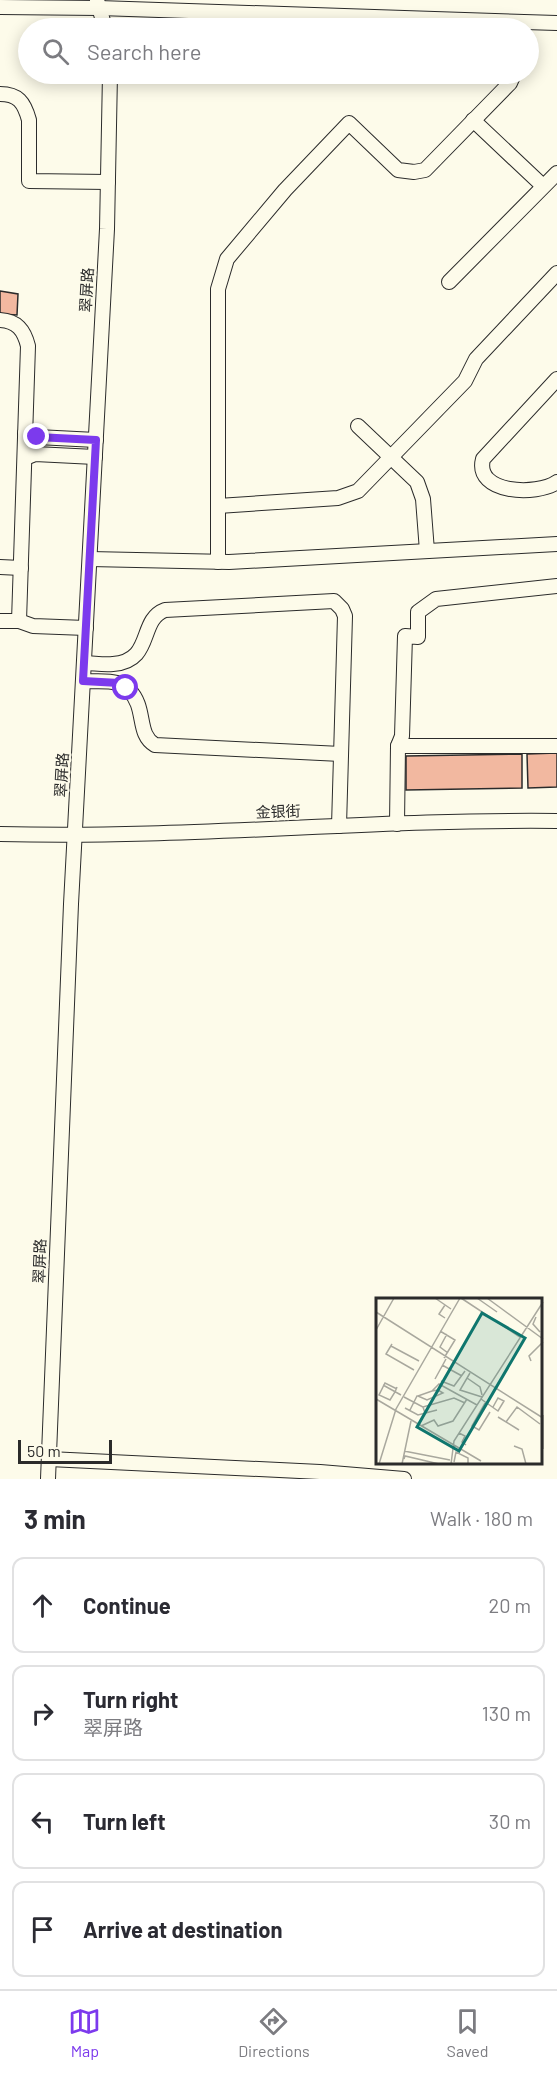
<!DOCTYPE html>
<meta charset="utf-8">
<style>
:root{--surface:#fff;--page:#f7f7f7;--text:#2b2b33;--muted:#7c7c81;--line:#e1e1e2;--accent:#7c3aed}
body{margin:0;font-family:Barlow,"Noto Sans SC",sans-serif;background:var(--page);color:var(--text)}
.scale{position:absolute;left:18px;bottom:15px;width:94px;box-sizing:border-box;padding-left:6px;border:3px solid #2b2b2b;border-top:0;font-size:16px;line-height:21px;white-space:nowrap;color:#2b2b2b;-webkit-text-stroke:4px #fdfbea;paint-order:stroke}
.stop{position:absolute;width:18px;height:18px;margin:-14px;border:4px solid #7c3aed;border-radius:50%;background:#fff}
.stop.end{background:#7c3aed;border-color:#fff;box-shadow:0 2px 6px #0008}
.list{margin:0;padding:0;list-style:none}
h2{display:flex;justify-content:space-between;align-items:center;height:78px;margin:0;padding:0 24px;font-size:26px}
h2 small{font-size:20px;font-weight:400;color:var(--muted)}
.list li{display:grid;grid-template-columns:39px 1fr auto;gap:18px;align-items:center;box-sizing:border-box;height:96px;margin:0 12px 12px;padding:0 12px;border:2px solid var(--line);border-radius:12px}
.list b{display:block;font-size:22px;white-space:nowrap}
.list p{margin:0;font-size:20px;white-space:nowrap;color:var(--muted)}
.list em{font-size:20px;font-style:normal;color:var(--muted)}
.icon{flex:none;width:33px;height:33px;fill:none;stroke:currentColor;stroke-width:2;stroke-linecap:round;stroke-linejoin:round}
.map{position:relative;flex:none;width:557px;height:1479px;overflow:hidden}
.search{position:absolute;background:var(--surface);box-shadow:0 3px 15px #0003;left:18px;right:18px;top:18px;height:66px;display:flex;align-items:center;gap:15px;box-sizing:border-box;padding:0 21px;border-radius:33px;color:var(--muted);font-size:22px}
.sheet{height:510px;background:var(--surface)}
nav{display:flex;justify-content:space-around;align-items:center;box-sizing:border-box;height:84px;border-top:2px solid var(--line);background:var(--surface);font-size:16px;color:var(--muted)}
nav a{display:grid;justify-items:center;gap:3px}
nav .on{color:var(--accent)}
.map>svg:first-child{display:block}
.building{fill:#f2b8a0;stroke:#2b2b2b;stroke-width:1.5}
.lines{fill:none;stroke-linecap:round;stroke-linejoin:round}
.minor-casing{stroke:#2b2b2b;stroke-width:16}
.minor{stroke:#fdfbea;stroke-width:14}
.route{stroke:#7c3aed;stroke-width:8}
.labels{text-anchor:middle;stroke-width:4.5;stroke-linejoin:round;paint-order:stroke}
.street-label{font-size:15px;fill:#2b2b2b;stroke:#fdfbea}
.inset-road{fill:none;stroke:#a9a89e;stroke-width:1.5}
.view{fill:#0f766e;fill-opacity:0.15;stroke:#0f766e;stroke-width:3}
.inset-edge{fill:none;stroke:#2b2b2b;stroke-width:3}
</style>
<div class="map">
<svg width="557" height="1479" viewBox="0 0 557 1479">
<rect width="100%" height="100%" fill="#fdfbea"/>
<g class="building">
<path d="M 0,291 L 18,294 L 17,315 L 0,314 Z"/>
<path d="M 557,753 L 557,787 L 528,788 L 527,754 Z"/>
<path d="M 522,754 L 522,788 L 406,790 L 406,756 Z"/>
</g>
<g class="lines">
<g class="minor-casing">
<g id="minor">
<path d="M 97,0 L 105,28"/>
<path d="M 0,7 L 99,8 L 557,23"/>
<path d="M 0,94 C 18,94 24,102 29,120 L 29,181 L 108,182"/>
<path d="M 473,120 L 543,186"/>
<path d="M 449,282 L 557,173"/>
<path d="M 0,320 C 17,321 24,330 28,346 L 19,621"/>
<path d="M 557,379 L 483,459 C 474,494 537,496 557,482"/>
<path d="M 358,426 L 417,482 L 423,499 L 427,551"/>
<path d="M 25,433 L 37,437 L 96,440"/>
<path d="M 25,458 L 35,454 L 95,457"/>
<path d="M 218,506 L 338,498 L 358,491 L 465,381 L 476,359 L 557,273"/>
<path d="M 90,559 L 229,562 L 557,544"/>
<path d="M 218,562 L 218,289 L 227,259 L 285,190 L 349,123 L 398,170 L 414,172 L 425,170 L 510,83 L 514,74"/>
<path d="M 0,567 L 21,568"/>
<path d="M 0,621 L 19,621 L 33,626 L 86,628"/>
<path d="M 84,663 C 93,663 103,665 113,664 C 154,661 138,620 165,610 L 334,601 L 342,609 L 345,616 L 339,826"/>
<path d="M 83,681 C 94,682 107,680 117,683 C 122,683 126,687 129,690 C 147,708 136,734 155,745 L 341,754"/>
<path d="M 398,746 L 557,746"/>
<path d="M 397,824 L 398,746 L 402,736 L 405,636 L 418,637 L 418,612 L 436,599 L 557,586"/>
<path d="M 0,834 C 186,839 371,819 557,821"/>
<path d="M 49,1459 L 320,1472 L 404,1479"/>
<path d="M 48,1479 L 71,904 L 107,229 L 110,74"/>
</g>
</g>
<use href="#minor" class="minor"/>
</g>
<g class="lines">
<path class="route" d="M 37,437 L 96,440 L 83,681 L 119,683 L 126,688"/>
</g>
<g class="labels">
<g class="street-label">
<text transform="translate(87 290) rotate(-87)" y="5">翠屏路</text>
<text transform="translate(62 775) rotate(-87)" y="5">翠屏路</text>
<text transform="translate(278 812) rotate(-2)" y="5">金银街</text>
<text transform="translate(40 1261) rotate(-88)" y="5">翠屏路</text>
</g>
</g>
<g transform="translate(376 1298)">
<rect width="166" height="166" fill="#fdfbea"/>
<path class="inset-road" d="M 59,0 L 75,11M 85,0 L 144,39M 101,0 L 121,14M 111,0 L 167,41M 0,14 L 167,120M 160,19 L 157,26 L 164,34M 69,20 L 63,16 L 69,7M 0,32 L 18,0M 64,33 L 79,42 L 68,60M 71,36 L 64,49 L 72,55M 16,46 L 10,56 L 38,72M 15,48 L 43,63M 155,63 L 153,58 L 167,44M 66,67 L 86,78M 94,75 L 84,92 L 106,99M 91,80 L 104,89 L 106,97M 59,81 L 70,61M 65,83 L 78,88 L 89,73M 7,87 L 25,97M 21,91 L 9,85 L 3,97 L 14,102 L 19,94 L 21,89M 56,93 L 63,86 L 101,107M 28,99 L 47,109 L 49,115M 0,101 L 105,163M 105,101 L 122,113 L 128,103 L 122,100 L 117,109M 109,105 L 96,128 L 103,132 L 114,114M 47,109 L 78,100 L 89,105M 29,110 L 42,117 L 61,112M 34,112 L 41,98 L 42,98 L 56,93 L 62,92 L 67,95 L 51,102 L 42,98M 167,117 L 167,151M 122,119 L 143,132M 130,124 L 141,109 L 164,126M 45,128 L 58,122 L 62,128 L 77,123 L 91,101M 83,135 L 89,138 L 86,144 L 90,147M 138,148 L 146,151 L 150,166M 28,153 L 74,162M 28,161 L 29,158 L 63,166M 78,164 L 80,154 L 92,160 L 92,166M 3,166 L 20,111 L 84,0M 26,166 L 35,123M 75,166 L 78,143 L 167,4"/>
<path class="view" d="M 106,15 L 149,40 L 83,153 L 41,129 Z"/>
<rect width="166" height="166" class="inset-edge"/>
</g>
</svg>
<div class="scale">50 m</div>
<div class="stop" style="left:126px;top:688px"></div>
<div class="stop end" style="left:37px;top:437px"></div>
<div class="search"><svg class="icon" aria-label="search" viewBox="0 0 24 24"><circle cx="10" cy="10" r="6"/><path d="M15 15l6 6"/></svg>Search here</div>
</div>
<section class="sheet">
<h2>3 min<small>Walk · 180 m</small></h2>
<ul class="list">
<li><svg class="icon" aria-label="ahead" viewBox="0 0 24 24"><path d="M12 20V5M6 11l6-6 6 6"/></svg><div><b>Continue</b></div><em>20 m</em></li>
<li><svg class="icon" aria-label="right" viewBox="0 0 24 24"><path d="M7 20v-9h11M14 6l5 5-5 5"/></svg><div><b>Turn right</b><p>翠屏路</p></div><em>130 m</em></li>
<li><svg class="icon" aria-label="left" viewBox="0 0 24 24"><path d="M17 20v-9H6M10 6l-5 5 5 5"/></svg><div><b>Turn left</b></div><em>30 m</em></li>
<li><svg class="icon" aria-label="arrive" viewBox="0 0 24 24"><path d="M6 21V4h12l-3 4 3 4H6"/></svg><div><b>Arrive at destination</b></div></li>
</ul>
</section>
<nav>
<a class="on"><svg class="icon" aria-label="map" viewBox="0 0 24 24"><path d="M3 6l6-2 6 2 6-2v14l-6 2-6-2-6 2zM9 4v14M15 6v14"/></svg>Map</a>
<a><svg class="icon" aria-label="directions" viewBox="0 0 24 24"><path d="M12 3l9 9-9 9-9-9zM9 14v-3h6M13 9l2 2-2 2"/></svg>Directions</a>
<a><svg class="icon" aria-label="saved" viewBox="0 0 24 24"><path d="M7 4h10v16l-5-4-5 4z"/></svg>Saved</a>
</nav>
